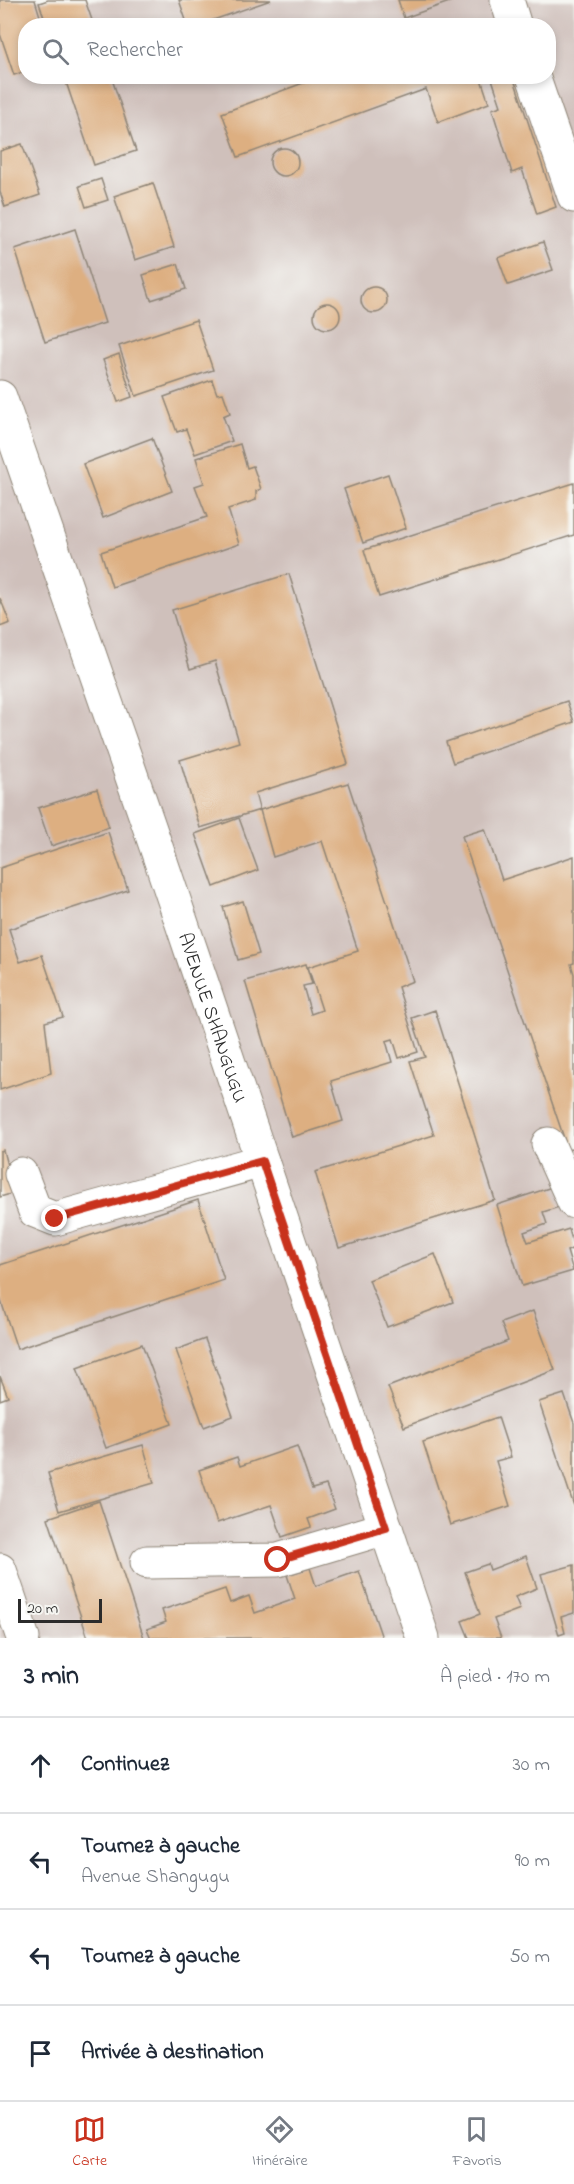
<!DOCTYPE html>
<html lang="fr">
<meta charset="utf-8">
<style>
:root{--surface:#fff;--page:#f6f6f7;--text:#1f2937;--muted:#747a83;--line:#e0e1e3;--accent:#c8321e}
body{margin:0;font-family:"Indie Flower",sans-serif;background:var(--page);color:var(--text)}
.scale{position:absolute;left:18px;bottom:15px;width:84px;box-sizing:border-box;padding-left:6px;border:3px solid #2b2b2b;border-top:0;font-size:16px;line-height:21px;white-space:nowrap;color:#2b2b2b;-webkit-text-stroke:4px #f6f6f2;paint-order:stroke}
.stop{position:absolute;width:18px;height:18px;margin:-14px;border:4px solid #c8321e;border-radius:50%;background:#fff}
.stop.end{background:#c8321e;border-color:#fff;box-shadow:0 2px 6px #0008}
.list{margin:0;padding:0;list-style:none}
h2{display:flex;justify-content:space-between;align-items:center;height:78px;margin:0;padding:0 24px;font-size:26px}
h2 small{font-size:20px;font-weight:400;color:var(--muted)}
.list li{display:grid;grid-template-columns:39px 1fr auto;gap:18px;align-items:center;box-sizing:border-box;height:96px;padding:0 24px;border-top:2px solid var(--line)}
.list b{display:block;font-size:22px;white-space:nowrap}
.list p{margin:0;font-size:20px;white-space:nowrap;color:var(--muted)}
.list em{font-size:20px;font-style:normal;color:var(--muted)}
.icon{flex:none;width:33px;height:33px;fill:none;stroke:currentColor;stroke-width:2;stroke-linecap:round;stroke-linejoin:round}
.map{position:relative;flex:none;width:574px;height:1638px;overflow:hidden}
.search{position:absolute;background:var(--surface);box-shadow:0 3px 9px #0003;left:18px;right:18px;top:18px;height:66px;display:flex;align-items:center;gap:15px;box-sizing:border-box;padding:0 21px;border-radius:24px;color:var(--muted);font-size:22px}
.sheet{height:462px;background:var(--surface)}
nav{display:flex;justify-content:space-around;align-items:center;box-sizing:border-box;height:84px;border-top:2px solid var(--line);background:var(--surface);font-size:16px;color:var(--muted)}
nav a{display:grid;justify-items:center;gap:3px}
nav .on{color:var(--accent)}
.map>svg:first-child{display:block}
.industrial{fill:#cfc0bb;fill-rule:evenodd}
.building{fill:#ddaf81}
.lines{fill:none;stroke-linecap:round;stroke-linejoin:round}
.minor-casing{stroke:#8e8476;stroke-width:35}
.minor{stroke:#fff;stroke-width:33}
.route{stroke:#c8321e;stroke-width:8}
.labels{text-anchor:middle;stroke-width:5;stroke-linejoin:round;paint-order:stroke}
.street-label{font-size:20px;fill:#2b2b2b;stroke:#f6f6f2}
</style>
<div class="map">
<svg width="574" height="1638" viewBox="0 0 574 1638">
<rect width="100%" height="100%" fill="#f6f6f2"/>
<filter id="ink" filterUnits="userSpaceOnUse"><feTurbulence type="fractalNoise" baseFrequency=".0167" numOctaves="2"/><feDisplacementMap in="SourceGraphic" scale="12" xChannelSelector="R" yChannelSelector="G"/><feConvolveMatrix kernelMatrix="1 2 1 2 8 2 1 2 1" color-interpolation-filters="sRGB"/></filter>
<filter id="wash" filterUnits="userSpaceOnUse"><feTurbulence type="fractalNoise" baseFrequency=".008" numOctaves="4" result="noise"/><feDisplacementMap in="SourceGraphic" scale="24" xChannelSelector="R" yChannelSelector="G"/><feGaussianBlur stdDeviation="1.35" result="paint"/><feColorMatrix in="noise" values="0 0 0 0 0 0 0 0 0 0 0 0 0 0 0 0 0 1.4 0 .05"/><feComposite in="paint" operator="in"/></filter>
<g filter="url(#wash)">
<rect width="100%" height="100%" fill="#f1dec0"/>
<path class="industrial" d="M 0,0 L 574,0 L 574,1638 L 0,1638 ZM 26,26 L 548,26 L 548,76 L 26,76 Z"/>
<g id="blocks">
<g class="building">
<path d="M 0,0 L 35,0 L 43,26 L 26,26 L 26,71 L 14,75 L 0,34 Z"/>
<path d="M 48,0 L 85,0 L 94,26 L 47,26 L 39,3 Z"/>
<path d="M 179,0 L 271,0 L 196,26 L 188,26 Z"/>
<path d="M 398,0 L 455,0 L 404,18 Z"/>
<path d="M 64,76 L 111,76 L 136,151 L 94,165 Z"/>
<path d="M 322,76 L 480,76 L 489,103 L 438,122 L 426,89 L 238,157 L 222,113 Z"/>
<path d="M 491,76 L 513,76 L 556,207 L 537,214 L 522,169 L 512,173 L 492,109 L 501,106 Z"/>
<path d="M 22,144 L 40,195 L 5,207 L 0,192 L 0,151 Z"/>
<circle cx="284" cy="162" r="14"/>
<path d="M 101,179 L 108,200 L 86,207 L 79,186 Z"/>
<path d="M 153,183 L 174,247 L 135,260 L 114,196 Z"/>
<path d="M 75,229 L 105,323 L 45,342 L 15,249 Z"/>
<path d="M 543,242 L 553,270 L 508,285 L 498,258 Z"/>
<path d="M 178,264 L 186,289 L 151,300 L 143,275 Z"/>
<circle cx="374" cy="300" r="13"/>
<circle cx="327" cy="316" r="13"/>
<path d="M 196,320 L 213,370 L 136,396 L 119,346 Z"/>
<path d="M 119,354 L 132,397 L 118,402 L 103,360 Z"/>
<path d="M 212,380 L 217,394 L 223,393 L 230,413 L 223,416 L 232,441 L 195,454 L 186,429 L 177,432 L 164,397 Z"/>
<path d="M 152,438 L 172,491 L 103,518 L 83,464 Z"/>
<path d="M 240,444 L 247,468 L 253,466 L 261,489 L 256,491 L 256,500 L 228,509 L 239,544 L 112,587 L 101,552 L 207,517 L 195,486 L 204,483 L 196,458 Z"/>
<path d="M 388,474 L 406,528 L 363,543 L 344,489 Z"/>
<path d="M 574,483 L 574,535 L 379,597 L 364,550 Z"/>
<path d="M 289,574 L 348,764 L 255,793 L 259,808 L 260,810 L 348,783 L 413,981 L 398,987 L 418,1052 L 399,1058 L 393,1039 L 386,1041 L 392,1062 L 331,1081 L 343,1121 L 292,1137 L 245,981 L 306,964 L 312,984 L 303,986 L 311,1014 L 322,1010 L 308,967 L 358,951 L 322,841 L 273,857 L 260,810 L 200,828 L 180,760 L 239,742 L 215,661 L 190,669 L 172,610 Z"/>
<path d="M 0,598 L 10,623 L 0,627 Z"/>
<path d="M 567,701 L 574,722 L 453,763 L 446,742 Z"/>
<path d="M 97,789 L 109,827 L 51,846 L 38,808 Z"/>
<path d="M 239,818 L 258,870 L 214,887 L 195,834 Z"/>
<path d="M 485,829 L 502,880 L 574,856 L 574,963 L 571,964 L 574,974 L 574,1148 L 568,1150 L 462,836 Z"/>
<path d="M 108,832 L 128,890 L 9,929 L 20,962 L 42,955 L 63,1017 L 45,1022 L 51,1073 L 0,1090 L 0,868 Z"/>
<path d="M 243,901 L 259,954 L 238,960 L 223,907 Z"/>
<path d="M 435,1010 L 495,1200 L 339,1248 L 315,1172 L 434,1135 L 410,1061 L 425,1057 L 412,1018 Z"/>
<path d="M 3,1150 L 14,1193 L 0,1197 L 0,1151 Z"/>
<path d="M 552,1187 L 559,1207 L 543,1212 L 547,1224 L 524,1232 L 528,1242 L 569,1229 L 574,1248 L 567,1251 L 573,1271 L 522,1286 L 497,1205 Z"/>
<path d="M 198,1200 L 224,1280 L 17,1349 L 0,1298 L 0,1265 Z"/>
<path d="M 435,1254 L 453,1302 L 387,1327 L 369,1280 Z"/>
<path d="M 533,1311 L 555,1370 L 404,1427 L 388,1387 L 508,1341 L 501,1323 Z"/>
<path d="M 205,1339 L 233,1416 L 204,1427 L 176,1350 Z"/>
<path d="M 142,1344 L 172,1424 L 106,1448 L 77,1368 Z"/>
<path d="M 0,1376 L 8,1397 L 0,1400 Z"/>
<path d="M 564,1394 L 574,1423 L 574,1506 L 539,1402 Z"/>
<path d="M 498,1417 L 511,1457 L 496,1461 L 510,1506 L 450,1525 L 423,1442 Z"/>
<path d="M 143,1445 L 154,1483 L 59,1511 L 48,1473 Z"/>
<path d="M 297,1446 L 312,1489 L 326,1485 L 335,1509 L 308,1519 L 311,1527 L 282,1537 L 271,1505 L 217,1523 L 199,1470 L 237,1457 L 240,1466 Z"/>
<path d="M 99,1501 L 144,1638 L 88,1638 L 48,1518 Z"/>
<path d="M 526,1556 L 537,1588 L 515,1597 L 520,1609 L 494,1619 L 501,1638 L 469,1638 L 462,1621 L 480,1614 L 465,1572 L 488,1564 L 490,1570 Z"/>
<path d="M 574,1565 L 574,1613 L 561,1617 L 565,1633 L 559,1635 L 541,1574 Z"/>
<path d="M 310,1568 L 316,1586 L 359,1571 L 382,1638 L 151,1638 L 147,1629 L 166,1622 L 162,1610 L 225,1589 L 230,1603 L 249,1596 L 255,1613 L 295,1599 L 287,1575 Z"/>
</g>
</g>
</g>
<g filter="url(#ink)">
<use href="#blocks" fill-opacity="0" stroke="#8e8476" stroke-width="1.5"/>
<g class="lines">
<g class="minor-casing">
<g id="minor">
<path d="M 507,0 L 515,26"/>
<path d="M 533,76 L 574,196"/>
<path id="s1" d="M 0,397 L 150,829 L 423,1638"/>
<path d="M 548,1144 L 574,1202"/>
<path d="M 21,1174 L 35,1211 L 55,1219 L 262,1161"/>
<path d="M 147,1562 L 278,1560 L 386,1528"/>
<path d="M 0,1570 L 23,1638"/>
</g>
</g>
<use href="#minor" class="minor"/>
</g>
</g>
<g class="lines" filter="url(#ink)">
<path class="route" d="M 55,1219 L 262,1161 L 386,1528 L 278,1560"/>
</g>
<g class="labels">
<g class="street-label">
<text dy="7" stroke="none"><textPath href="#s1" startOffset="656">AVENUE SHANGUGU</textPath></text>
</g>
</g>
</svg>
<div class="scale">20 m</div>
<div class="stop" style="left:278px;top:1560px"></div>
<div class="stop end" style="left:55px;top:1219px"></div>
<div class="search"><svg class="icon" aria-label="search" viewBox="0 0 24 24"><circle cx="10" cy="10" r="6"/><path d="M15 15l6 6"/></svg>Rechercher</div>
</div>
<section class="sheet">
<h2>3 min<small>À pied · 170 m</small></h2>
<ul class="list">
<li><svg class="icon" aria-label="ahead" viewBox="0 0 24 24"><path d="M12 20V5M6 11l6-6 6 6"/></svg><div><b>Continuez</b></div><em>30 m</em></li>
<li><svg class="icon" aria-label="left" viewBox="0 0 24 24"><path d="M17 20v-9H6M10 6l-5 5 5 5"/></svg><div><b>Tournez à gauche</b><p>Avenue Shangugu</p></div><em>90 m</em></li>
<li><svg class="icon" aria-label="left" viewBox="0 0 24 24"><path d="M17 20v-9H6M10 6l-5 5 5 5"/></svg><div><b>Tournez à gauche</b></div><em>50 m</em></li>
<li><svg class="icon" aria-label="arrive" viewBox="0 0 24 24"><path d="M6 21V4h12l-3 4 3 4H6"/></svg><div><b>Arrivée à destination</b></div></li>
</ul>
</section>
<nav>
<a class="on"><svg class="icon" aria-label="map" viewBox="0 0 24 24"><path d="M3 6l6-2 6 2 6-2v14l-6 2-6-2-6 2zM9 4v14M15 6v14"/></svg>Carte</a>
<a><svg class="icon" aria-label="directions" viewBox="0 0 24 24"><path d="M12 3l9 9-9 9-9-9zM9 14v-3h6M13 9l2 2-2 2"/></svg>Itinéraire</a>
<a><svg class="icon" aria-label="saved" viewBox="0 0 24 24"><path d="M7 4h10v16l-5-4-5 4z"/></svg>Favoris</a>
</nav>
